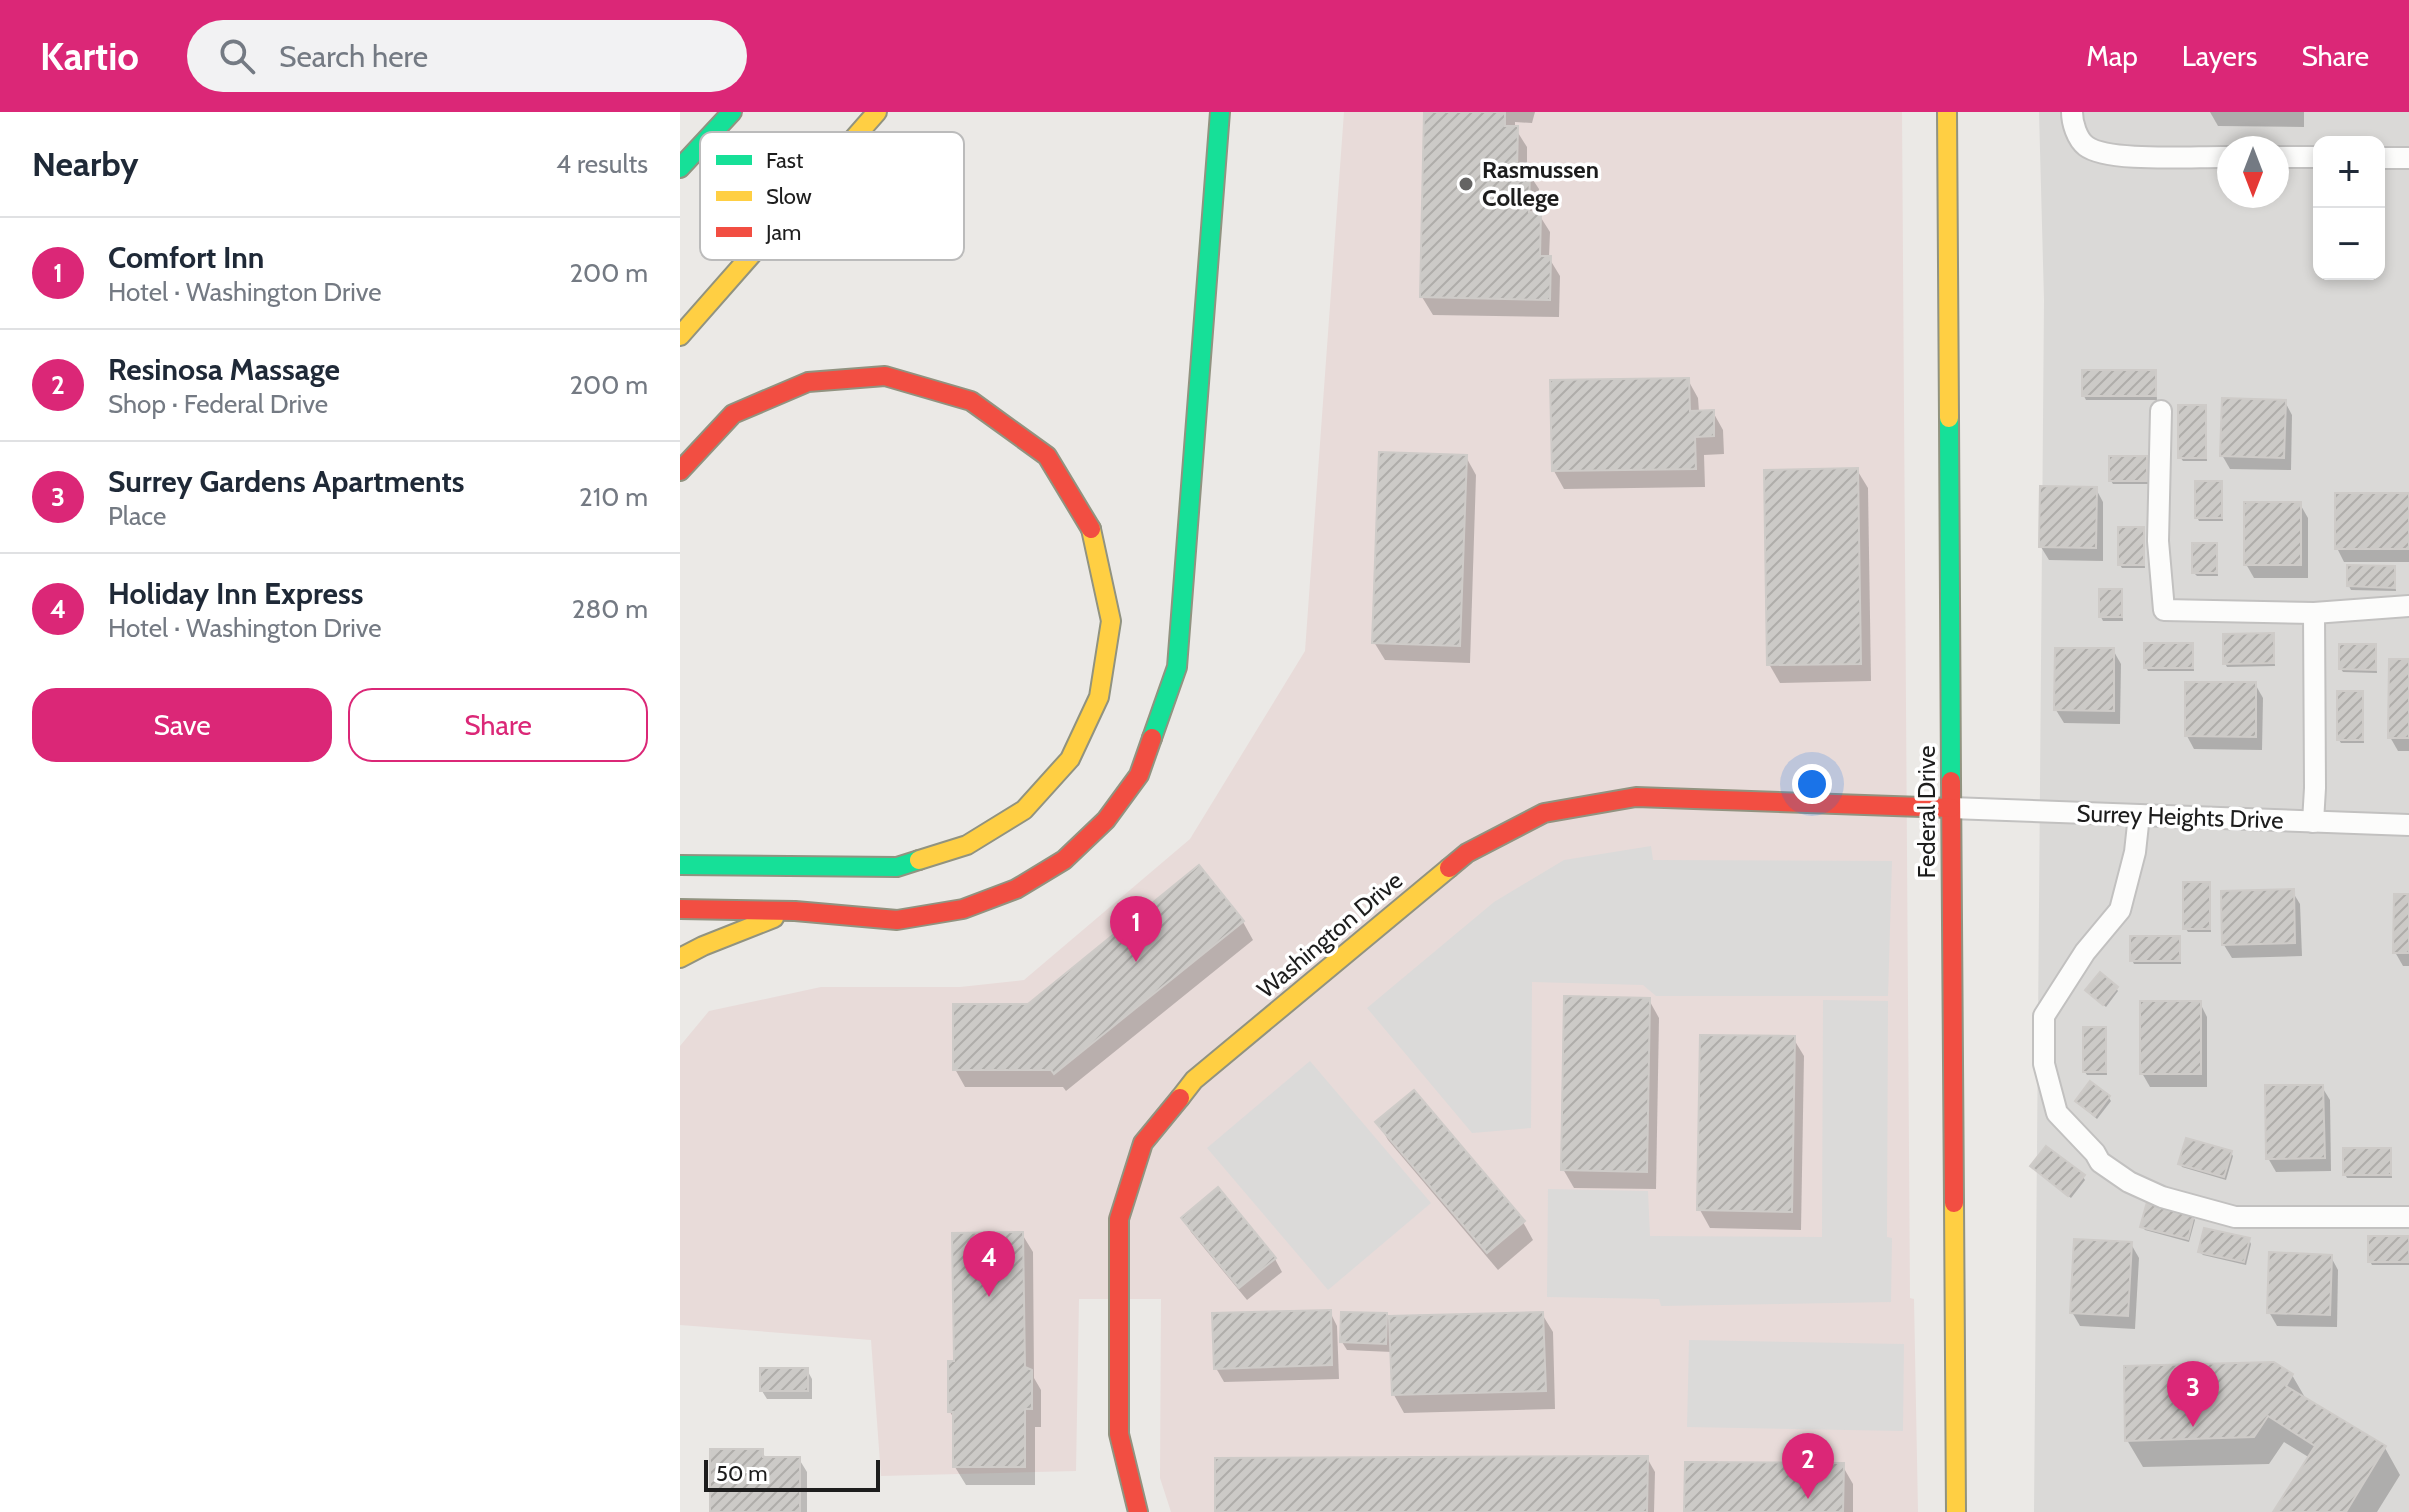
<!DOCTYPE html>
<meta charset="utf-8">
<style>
:root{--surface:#fff;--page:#f2f2f3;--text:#1f2937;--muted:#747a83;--line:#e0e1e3;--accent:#db2777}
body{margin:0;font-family:Cabin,sans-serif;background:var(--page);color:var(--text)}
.controls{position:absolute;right:24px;top:24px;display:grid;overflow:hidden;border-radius:16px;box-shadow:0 4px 12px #0003}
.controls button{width:72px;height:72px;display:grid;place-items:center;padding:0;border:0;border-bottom:2px solid var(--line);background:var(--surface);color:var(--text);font:40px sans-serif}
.compass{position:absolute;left:1537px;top:24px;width:72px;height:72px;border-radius:50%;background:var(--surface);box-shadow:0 4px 12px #0003;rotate:180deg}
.scale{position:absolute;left:24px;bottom:20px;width:176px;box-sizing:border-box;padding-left:8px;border:4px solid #1d1d1d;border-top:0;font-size:22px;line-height:28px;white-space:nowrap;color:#1d1d1d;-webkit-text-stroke:6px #fff;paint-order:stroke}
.you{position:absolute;left:1132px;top:672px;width:28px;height:28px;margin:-20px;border:6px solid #fff;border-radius:50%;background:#1a73e8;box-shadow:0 0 0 12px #1a73e833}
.badge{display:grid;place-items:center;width:52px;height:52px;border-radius:50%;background:var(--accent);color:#fff;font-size:26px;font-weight:700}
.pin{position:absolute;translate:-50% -66px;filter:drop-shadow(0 2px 4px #0008)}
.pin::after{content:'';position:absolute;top:42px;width:28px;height:24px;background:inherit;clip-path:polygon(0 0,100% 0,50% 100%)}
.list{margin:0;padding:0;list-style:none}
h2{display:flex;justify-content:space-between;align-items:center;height:104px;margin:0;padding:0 32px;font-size:34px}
h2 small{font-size:26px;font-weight:400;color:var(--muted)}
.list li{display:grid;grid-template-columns:52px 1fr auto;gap:24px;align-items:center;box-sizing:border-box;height:112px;padding:0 32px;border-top:2px solid var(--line)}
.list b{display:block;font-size:30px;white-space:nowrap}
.list p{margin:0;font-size:26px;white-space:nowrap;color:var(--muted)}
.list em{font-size:26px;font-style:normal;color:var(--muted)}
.actions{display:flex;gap:16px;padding:24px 32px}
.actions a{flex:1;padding:18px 0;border:2px solid var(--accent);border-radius:24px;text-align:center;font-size:28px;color:var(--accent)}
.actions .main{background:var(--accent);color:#fff}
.icon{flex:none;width:44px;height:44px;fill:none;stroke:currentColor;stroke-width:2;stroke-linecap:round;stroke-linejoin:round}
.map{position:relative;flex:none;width:1729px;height:1400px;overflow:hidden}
header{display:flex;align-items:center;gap:48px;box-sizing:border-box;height:112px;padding:0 40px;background:var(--accent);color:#fff}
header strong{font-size:38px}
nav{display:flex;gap:44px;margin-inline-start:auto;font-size:28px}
.search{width:560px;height:72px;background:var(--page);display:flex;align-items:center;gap:20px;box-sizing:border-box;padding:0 28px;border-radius:44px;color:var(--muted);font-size:30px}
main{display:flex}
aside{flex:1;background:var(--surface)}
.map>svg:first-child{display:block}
.residential{fill:#dad9d7;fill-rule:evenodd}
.commercial{fill:#e8dbd9}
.parking{fill:#dbdad9}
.shadow{fill:#0003}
.building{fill:url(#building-hatch);stroke:#cecbc8;stroke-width:2}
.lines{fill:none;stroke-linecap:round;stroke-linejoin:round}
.street-casing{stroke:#c2c1c0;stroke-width:24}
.fast-casing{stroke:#919380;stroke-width:22}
.slow-casing{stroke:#919380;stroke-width:22}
.jam-casing{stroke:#919380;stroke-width:22}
.street{stroke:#fcfcfb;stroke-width:20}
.fast{stroke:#16e098;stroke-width:18}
.slow{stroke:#ffcf43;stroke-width:18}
.jam{stroke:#f24e42;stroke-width:18}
.poi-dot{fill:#656463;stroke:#fff;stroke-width:3}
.labels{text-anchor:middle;stroke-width:7;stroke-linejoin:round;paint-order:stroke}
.poi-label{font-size:24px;font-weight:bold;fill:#1d1d1d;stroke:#fff;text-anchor:start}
.street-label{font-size:24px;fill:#1d1d1d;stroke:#fff}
.key{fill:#fff;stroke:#bbb;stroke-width:2}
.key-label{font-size:22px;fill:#1d1d1d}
</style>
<header>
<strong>Kartio</strong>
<div class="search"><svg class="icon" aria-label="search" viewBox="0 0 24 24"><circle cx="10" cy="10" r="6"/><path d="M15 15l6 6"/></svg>Search here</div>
<nav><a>Map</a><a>Layers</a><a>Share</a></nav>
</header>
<main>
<aside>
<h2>Nearby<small>4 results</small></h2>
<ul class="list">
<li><span class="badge">1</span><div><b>Comfort Inn</b><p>Hotel · Washington Drive</p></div><em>200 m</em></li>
<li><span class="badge">2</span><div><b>Resinosa Massage</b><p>Shop · Federal Drive</p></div><em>200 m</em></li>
<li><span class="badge">3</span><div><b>Surrey Gardens Apartments</b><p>Place</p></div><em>210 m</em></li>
<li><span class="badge">4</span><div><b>Holiday Inn Express</b><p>Hotel · Washington Drive</p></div><em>280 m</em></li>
</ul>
<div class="actions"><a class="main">Save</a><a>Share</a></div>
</aside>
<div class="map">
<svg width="1729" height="1400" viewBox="0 0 1729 1400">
<defs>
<pattern id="building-hatch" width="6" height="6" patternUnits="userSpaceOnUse" patternTransform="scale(2)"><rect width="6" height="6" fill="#cccac7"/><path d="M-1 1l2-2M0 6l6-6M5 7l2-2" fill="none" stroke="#afadaa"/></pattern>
</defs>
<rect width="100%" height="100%" fill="#ebe9e6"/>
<path class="residential" d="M 1359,0 L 1729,0 L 1729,1400 L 1354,1400 L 1364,188 ZM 1639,30 L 1699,30 L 1699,162 L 1639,162 ZM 1549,36 L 1597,36 L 1597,84 L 1549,84 Z"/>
<path class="commercial" d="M 664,0 L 1222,0 L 1230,1186 L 1234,1187 L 1238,1400 L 491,1400 L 480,1366 L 481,1187 L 399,1187 L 396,1359 L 201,1364 L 191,1228 L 0,1213 L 0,934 L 29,899 L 141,875 L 280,875 L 344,868 L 510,727 L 625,539 Z"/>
<g class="parking">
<path d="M 971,734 L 973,748 L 1212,749 L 1208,884 L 976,884 L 963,873 L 852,870 L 851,1016 L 792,1021 L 687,896 L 814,790 L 884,748 Z"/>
<path d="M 1143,888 L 1208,889 L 1207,1125 L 1212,1126 L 1211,1190 L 981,1194 L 979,1187 L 867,1185 L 868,1077 L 968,1079 L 970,1124 L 1142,1125 Z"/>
<path d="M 630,949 L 751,1091 L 648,1178 L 527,1036 Z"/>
<path d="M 1009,1228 L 1224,1232 L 1223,1319 L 1007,1315 Z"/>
</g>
<g class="shadow">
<path d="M 746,0 L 855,0 L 852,11 L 835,10 L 835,16 L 847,35 L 847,59 L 859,77 L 858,101 L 870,120 L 869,146 L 880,164 L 879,205 L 753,203 L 742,185 Z"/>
<path d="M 1530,0 L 1624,0 L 1624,15 L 1538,14 Z"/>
<path d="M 1475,260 L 1477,288 L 1406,288 L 1404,284 Z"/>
<path d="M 1008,268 L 1018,286 L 1019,300 L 1033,300 L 1043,318 L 1044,342 L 1024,343 L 1025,375 L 884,377 L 874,359 Z"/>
<path d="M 1605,290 L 1612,303 L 1611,358 L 1550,357 L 1542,343 Z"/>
<path d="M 1525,295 L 1527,349 L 1503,349 L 1500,345 Z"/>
<path d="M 786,345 L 796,363 L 790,551 L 705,548 L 694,530 Z"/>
<path d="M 1466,346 L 1468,372 L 1433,372 L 1431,369 Z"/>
<path d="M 1177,358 L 1188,376 L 1191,569 L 1100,571 L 1089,552 Z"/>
<path d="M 1541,371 L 1543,409 L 1519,409 L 1517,405 Z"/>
<path d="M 1416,377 L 1423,390 L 1423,449 L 1369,448 L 1361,435 Z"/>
<path d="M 1729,383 L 1729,450 L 1664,450 L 1657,436 Z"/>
<path d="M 1620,392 L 1628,406 L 1628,466 L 1574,466 L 1566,452 Z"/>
<path d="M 1463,417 L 1465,456 L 1442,456 L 1440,453 Z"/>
<path d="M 1536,433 L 1538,464 L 1517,464 L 1514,461 Z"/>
<path d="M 1714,456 L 1716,479 L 1671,478 L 1669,474 Z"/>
<path d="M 1441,479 L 1443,509 L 1423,509 L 1421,505 Z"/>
<path d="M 1593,523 L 1595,554 L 1547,555 L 1545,551 Z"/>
<path d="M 1512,533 L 1514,559 L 1468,559 L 1466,555 Z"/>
<path d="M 1695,534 L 1697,561 L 1663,560 L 1661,557 Z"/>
<path d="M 1433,538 L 1441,552 L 1440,612 L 1384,611 L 1376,598 Z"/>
<path d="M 1729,549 L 1729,639 L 1718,639 L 1710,625 Z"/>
<path d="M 1575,572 L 1583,586 L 1582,638 L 1514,637 L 1507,624 Z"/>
<path d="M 1682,581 L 1684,631 L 1661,631 L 1659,628 Z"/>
<path d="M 1529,772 L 1531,820 L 1508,820 L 1506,817 Z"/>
<path d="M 1612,779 L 1620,792 L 1622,844 L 1552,846 L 1544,833 Z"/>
<path d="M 1729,784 L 1729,854 L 1723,854 L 1715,840 Z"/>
<path d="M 563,810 L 573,828 L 386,979 L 383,975 L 285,975 L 275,957 L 349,894 Z"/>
<path d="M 1499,826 L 1501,852 L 1454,852 L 1452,848 Z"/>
<path d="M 1436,876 L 1438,879 L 1426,895 L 1408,879 Z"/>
<path d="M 969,888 L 979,906 L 976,1077 L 894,1076 L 883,1057 Z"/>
<path d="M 1520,891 L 1527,905 L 1527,975 L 1470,975 L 1462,961 Z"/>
<path d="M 1425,917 L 1427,963 L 1407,963 L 1405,960 Z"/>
<path d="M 1113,926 L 1124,944 L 1121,1118 L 1030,1116 L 1020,1098 Z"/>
<path d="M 1642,975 L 1650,988 L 1651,1059 L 1596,1060 L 1588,1046 Z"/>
<path d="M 1429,986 L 1431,989 L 1417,1007 L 1397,990 Z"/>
<path d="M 698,1010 L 843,1110 L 853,1128 L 818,1158 L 708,1028 Z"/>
<path d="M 1710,1038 L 1712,1066 L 1667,1066 L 1665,1062 Z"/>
<path d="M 1551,1041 L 1553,1044 L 1546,1068 L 1502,1055 L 1500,1051 Z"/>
<path d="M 1352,1054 L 1403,1065 L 1405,1068 L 1391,1086 Z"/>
<path d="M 1513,1105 L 1515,1108 L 1509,1130 L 1465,1118 L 1462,1114 Z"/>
<path d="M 503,1106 L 595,1147 L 602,1160 L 567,1188 L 511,1120 Z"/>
<path d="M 342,1122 L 353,1140 L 354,1266 L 361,1278 L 361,1315 L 355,1315 L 355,1373 L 286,1373 L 275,1355 L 275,1308 L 270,1300 L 276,1251 Z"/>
<path d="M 1729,1126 L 1729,1153 L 1692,1153 L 1690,1149 Z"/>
<path d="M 1569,1128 L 1571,1132 L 1566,1153 L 1523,1143 L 1520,1140 Z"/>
<path d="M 1451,1132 L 1459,1146 L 1455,1217 L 1400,1214 L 1392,1200 Z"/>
<path d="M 1651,1145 L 1658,1158 L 1657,1215 L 1597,1214 L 1589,1200 Z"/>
<path d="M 650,1200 L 657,1214 L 659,1267 L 544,1270 L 536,1256 Z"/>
<path d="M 862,1202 L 873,1220 L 875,1297 L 724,1301 L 714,1283 L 712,1240 L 667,1238 L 662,1230 L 706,1203 L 712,1213 Z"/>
<path d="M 127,1258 L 132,1267 L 132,1287 L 87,1287 L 82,1279 Z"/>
<path d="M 1612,1263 L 1627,1289 L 1705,1336 L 1720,1363 L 1697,1400 L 1595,1400 L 1630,1346 L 1604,1330 L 1589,1352 L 1463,1355 L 1447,1328 Z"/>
<path d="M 82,1339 L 86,1347 L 119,1347 L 127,1360 L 127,1400 L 32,1400 Z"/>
<path d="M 967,1346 L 975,1360 L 974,1400 L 537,1400 Z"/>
<path d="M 1162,1353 L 1173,1372 L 1173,1400 L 1006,1400 Z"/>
</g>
<g class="building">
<path d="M 744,0 L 825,0 L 825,14 L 838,14 L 837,57 L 850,57 L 849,100 L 861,100 L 860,144 L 871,144 L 870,188 L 740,185 Z"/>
<rect x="1402" y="258" width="74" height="26"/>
<path d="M 1009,266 L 1010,299 L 1034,298 L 1034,324 L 1015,325 L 1016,357 L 872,359 L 870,268 Z"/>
<path d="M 1542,286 L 1606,288 L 1604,346 L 1540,344 Z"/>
<rect x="1498" y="293" width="28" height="53"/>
<path d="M 699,340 L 787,343 L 780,534 L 692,531 Z"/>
<rect x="1429" y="344" width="38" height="25"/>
<path d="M 1178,356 L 1181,552 L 1087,553 L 1084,358 Z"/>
<rect x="1515" y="369" width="27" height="37"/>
<path d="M 1360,374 L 1417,375 L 1416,436 L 1359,435 Z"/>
<rect x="1655" y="381" width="74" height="56"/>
<rect x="1564" y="390" width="57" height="63"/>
<rect x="1438" y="415" width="26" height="38"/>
<rect x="1512" y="431" width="25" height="30"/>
<path d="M 1667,453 L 1715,454 L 1715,476 L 1667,474 Z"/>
<rect x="1419" y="477" width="23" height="28"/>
<path d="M 1594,521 L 1594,551 L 1543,552 L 1543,522 Z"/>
<rect x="1464" y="531" width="49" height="25"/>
<path d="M 1659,532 L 1696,532 L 1696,558 L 1659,557 Z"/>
<path d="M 1375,536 L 1434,536 L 1434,599 L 1374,598 Z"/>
<path d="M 1709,547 L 1729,547 L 1729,626 L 1708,626 Z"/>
<path d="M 1505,570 L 1576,570 L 1576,625 L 1505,624 Z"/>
<rect x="1657" y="579" width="26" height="49"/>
<path d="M 519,753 L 564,809 L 374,962 L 371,958 L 273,958 L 273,892 L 348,892 Z"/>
<rect x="1503" y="770" width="27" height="47"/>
<path d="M 1614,777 L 1615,831 L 1542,833 L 1541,779 Z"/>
<path d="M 1714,782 L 1729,782 L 1729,841 L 1713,841 Z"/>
<rect x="1450" y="824" width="50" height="25"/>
<path d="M 1420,860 L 1438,875 L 1423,893 L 1405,878 Z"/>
<path d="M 884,884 L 970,886 L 967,1060 L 881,1058 Z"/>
<rect x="1460" y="889" width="61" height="73"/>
<rect x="1403" y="915" width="23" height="45"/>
<path d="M 1020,923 L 1115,924 L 1112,1100 L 1017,1098 Z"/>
<path d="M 1410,969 L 1430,984 L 1415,1004 L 1395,989 Z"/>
<path d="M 1585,973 L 1643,973 L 1645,1046 L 1586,1047 Z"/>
<path d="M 734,978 L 845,1109 L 807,1141 L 695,1010 Z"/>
<path d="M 1506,1026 L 1552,1039 L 1544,1065 L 1498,1052 Z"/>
<path d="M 1366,1034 L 1405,1063 L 1388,1084 L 1350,1054 Z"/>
<rect x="1663" y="1036" width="48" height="27"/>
<path d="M 538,1075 L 596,1146 L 559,1176 L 501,1106 Z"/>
<path d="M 1467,1090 L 1514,1103 L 1508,1127 L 1460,1115 Z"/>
<path d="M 1524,1116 L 1570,1126 L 1564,1150 L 1518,1140 Z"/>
<path d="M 343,1120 L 345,1255 L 352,1258 L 352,1297 L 345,1297 L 345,1355 L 273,1355 L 273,1300 L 268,1300 L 268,1249 L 274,1249 L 272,1121 Z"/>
<rect x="1688" y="1124" width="41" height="26"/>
<path d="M 1394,1127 L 1452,1130 L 1448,1204 L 1390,1201 Z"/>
<path d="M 1589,1140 L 1652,1143 L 1650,1203 L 1587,1201 Z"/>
<path d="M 651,1198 L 652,1253 L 534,1257 L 532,1201 Z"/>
<path d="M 661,1200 L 707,1201 L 706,1232 L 660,1230 Z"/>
<path d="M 863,1200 L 866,1279 L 712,1283 L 709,1204 Z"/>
<path d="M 1594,1250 L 1613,1262 L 1606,1274 L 1706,1334 L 1666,1400 L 1593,1400 L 1635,1334 L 1588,1304 L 1574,1325 L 1445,1329 L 1444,1254 Z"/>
<rect x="80" y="1256" width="48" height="23"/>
<path d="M 30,1337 L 83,1337 L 83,1345 L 120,1345 L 120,1400 L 30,1400 Z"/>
<path d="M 968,1344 L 967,1400 L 535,1400 L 535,1346 Z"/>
<path d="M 1005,1350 L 1164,1351 L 1163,1400 L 1004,1400 Z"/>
</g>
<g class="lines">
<g class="street-casing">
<g id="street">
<path d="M 1392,0 C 1392,11 1397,27 1406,34 C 1428,51 1518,44 1549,45"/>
<path d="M 1597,45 L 1639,45"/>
<path d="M 1699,46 L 1729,46"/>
<path d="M 1481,299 L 1478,429 L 1484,498 L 1634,501 L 1729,494"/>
<path d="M 1271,696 L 1729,713"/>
<path d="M 1459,703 L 1455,740 L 1440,798 L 1405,840 L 1364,904 L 1364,952 L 1377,1001 L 1415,1041 L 1420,1050 L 1449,1070 L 1482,1085 L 1555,1105 L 1729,1105"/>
<path d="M 1633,710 L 1635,676 L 1634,501"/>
</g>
</g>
<g class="fast-casing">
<g id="fast">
<path d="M 0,56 L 52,0"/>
<path d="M 1269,306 L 1271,669"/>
<path d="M 472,626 L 497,555 L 540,0"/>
<path d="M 0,753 L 217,755 L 239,748"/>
</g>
</g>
<g class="slow-casing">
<g id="slow">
<path d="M 1267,0 L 1269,306"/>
<path d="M 0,224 L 197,0"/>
<path d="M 239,748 L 287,733 L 344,698 L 390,647 L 419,585 L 431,509 L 411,417"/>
<path d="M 0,846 L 23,834 L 94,806"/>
<path d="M 500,986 L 514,968 L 769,756"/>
<path d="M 1274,1091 L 1276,1400"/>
</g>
</g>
<g class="jam-casing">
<g id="jam">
<path d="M 0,359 L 53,302 L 128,270 L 205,264 L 291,289 L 367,344 L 411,417"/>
<path d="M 1271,669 L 1274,1091"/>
<path d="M 769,756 L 787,741 L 864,701 L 956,685 L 1271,696"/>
<path d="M 0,797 L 115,799 L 217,808 L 283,797 L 336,777 L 384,748 L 426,708 L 459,663 L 472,626"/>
<path d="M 458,1400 L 439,1322 L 439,1107 L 463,1031 L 500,986"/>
</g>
</g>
<use href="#street" class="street"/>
<use href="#fast" class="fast"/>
<use href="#slow" class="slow"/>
<use href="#jam" class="jam"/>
</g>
<circle class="poi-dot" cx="786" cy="72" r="8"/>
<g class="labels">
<g class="poi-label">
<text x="802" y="66">Rasmussen<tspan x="802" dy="28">College</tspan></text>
</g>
<g class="street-label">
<text transform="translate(1247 700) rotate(-90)" y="8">Federal Drive</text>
<text transform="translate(1500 705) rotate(2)" y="8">Surrey Heights Drive</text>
<text transform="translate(650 823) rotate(-40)" y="8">Washington Drive</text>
</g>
</g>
<rect x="20" y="20" width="264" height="128" rx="12" class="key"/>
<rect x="36" y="43" width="36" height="10" fill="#16e098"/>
<rect x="36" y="79" width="36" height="10" fill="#ffcf43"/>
<rect x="36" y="115" width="36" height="10" fill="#f24e42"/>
<g class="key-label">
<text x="86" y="56">Fast</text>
<text x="86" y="92">Slow</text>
<text x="86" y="128">Jam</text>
</g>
</svg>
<div class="controls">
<button>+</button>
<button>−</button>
</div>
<svg class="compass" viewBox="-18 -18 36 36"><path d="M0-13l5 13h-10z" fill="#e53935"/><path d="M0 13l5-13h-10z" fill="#747a83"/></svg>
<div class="scale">50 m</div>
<div class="you"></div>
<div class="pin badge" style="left:456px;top:850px">1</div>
<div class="pin badge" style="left:1128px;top:1387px">2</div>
<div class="pin badge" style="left:1513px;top:1315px">3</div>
<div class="pin badge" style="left:309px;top:1185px">4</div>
</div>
</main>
